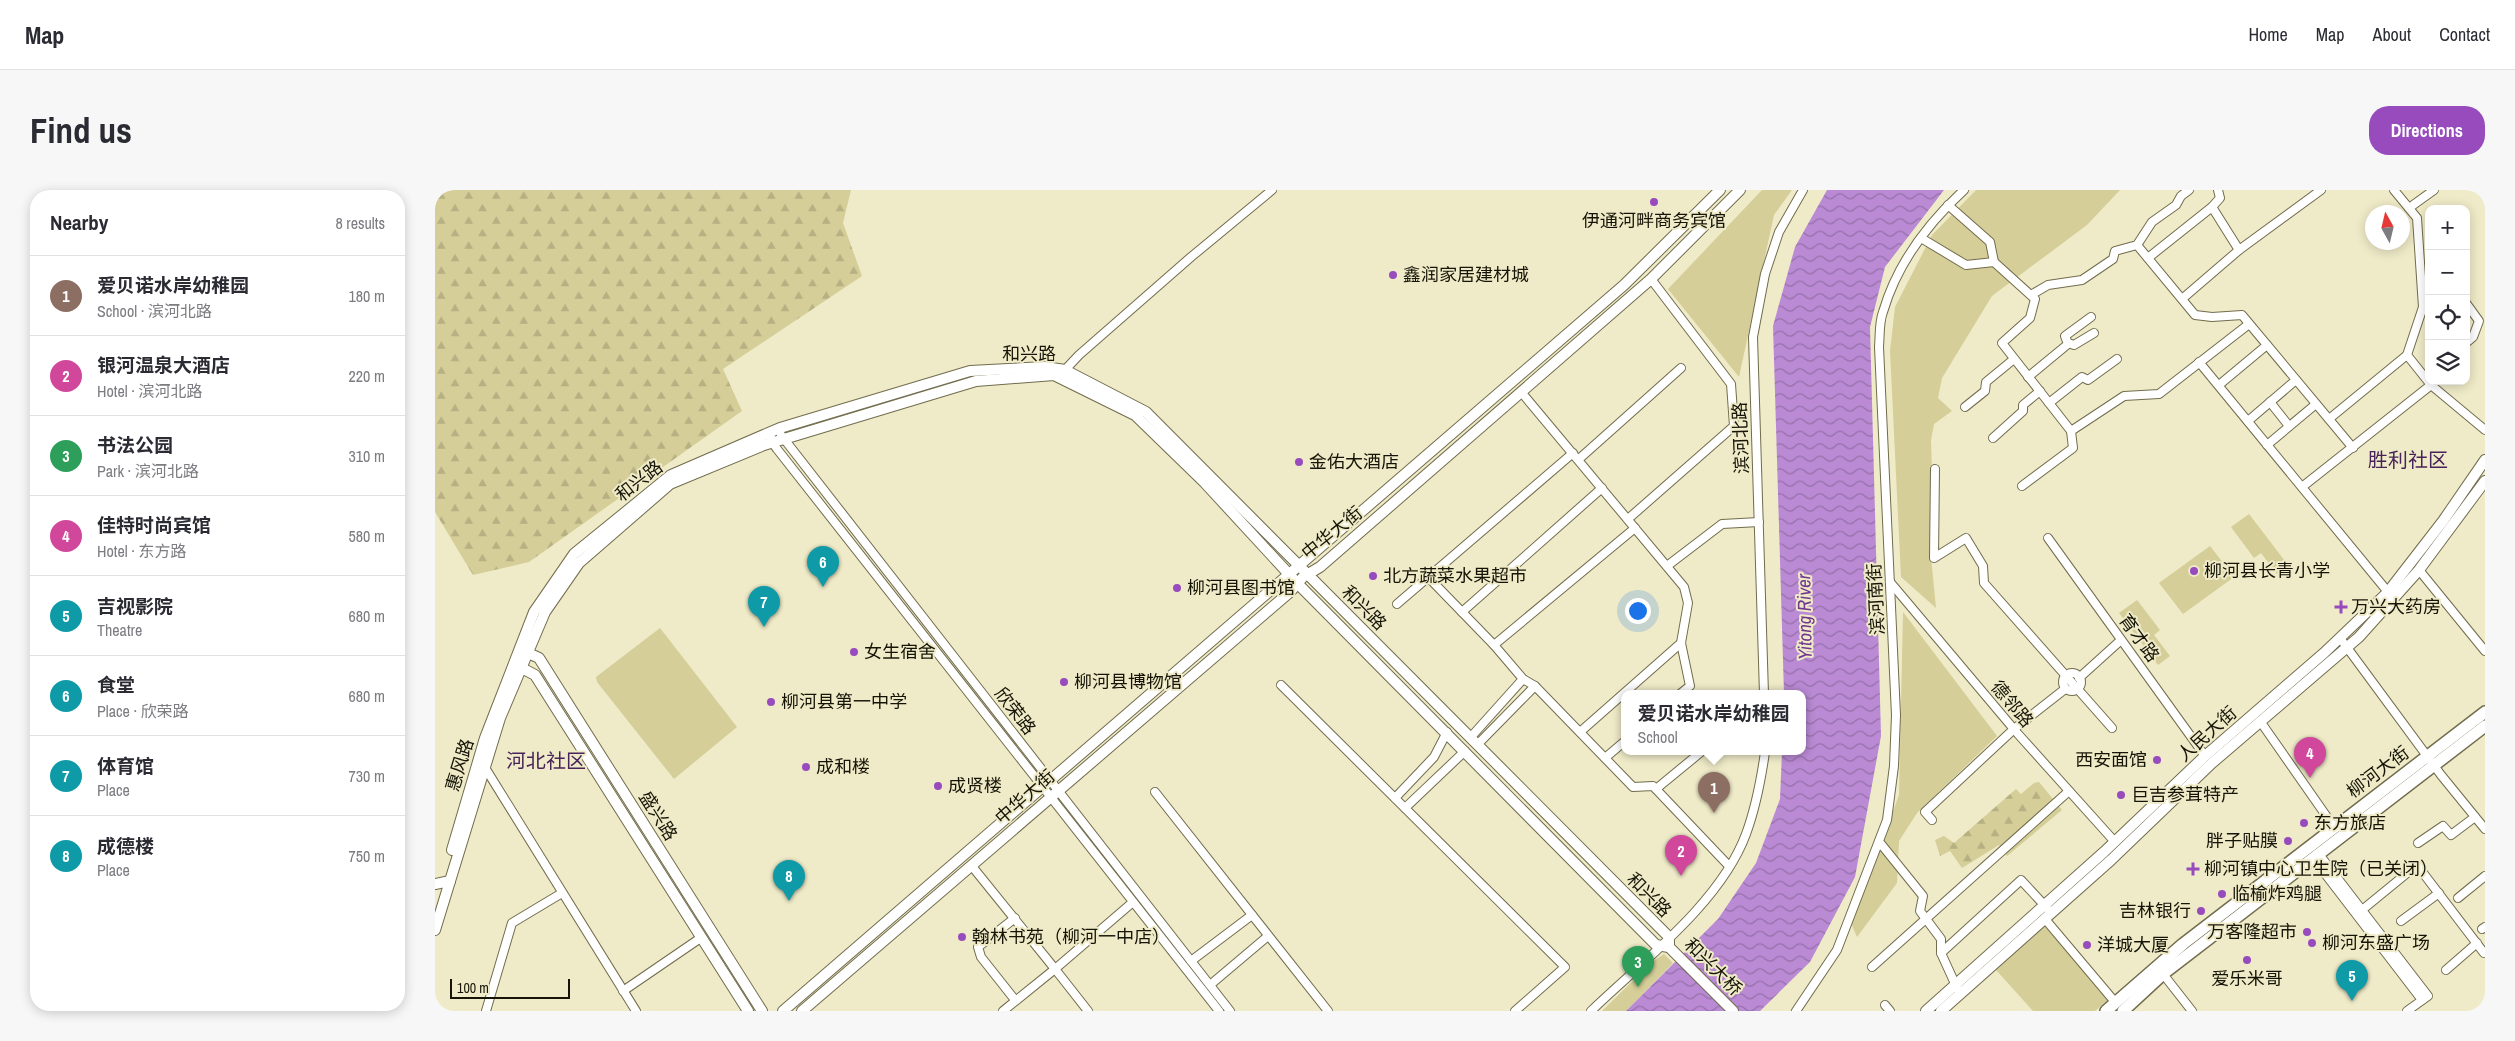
<!DOCTYPE html>
<meta charset="utf-8">
<style>
:root{--surface:#fff;--page:#f7f7f7;--text:#2b2b33;--muted:#7c7c81;--line:#e1e1e2;--accent:#974bbd}
body{margin:0;font-family:"Archivo Narrow","Noto Sans SC",sans-serif;background:var(--page);color:var(--text)}
.controls{position:absolute;right:15px;top:15px;display:grid;overflow:hidden;border-radius:10px;box-shadow:0 2px 12px #0003}
.controls button{width:45px;height:45px;display:grid;place-items:center;padding:0;border:0;border-bottom:1px solid var(--line);background:var(--surface);color:var(--text);font:25px sans-serif}
.compass{position:absolute;left:1930px;top:15px;width:45px;height:45px;border-radius:50%;background:var(--surface);box-shadow:0 2px 12px #0003;rotate:352deg}
.scale{position:absolute;left:15px;bottom:12px;width:120px;box-sizing:border-box;padding-left:5px;border:2px solid #151407;border-top:0;font-size:14px;line-height:18px;white-space:nowrap;color:#151407;-webkit-text-stroke:4px #efebc8;paint-order:stroke}
.you{position:absolute;left:1202px;top:420px;width:18px;height:18px;margin:-12px;border:4px solid #fff;border-radius:50%;background:#1a73e8;box-shadow:0 0 0 8px #1a73e833}
.badge{display:grid;place-items:center;width:32px;height:32px;border-radius:50%;background:var(--accent);color:#fff;font-size:16px;font-weight:700}
.pin{position:absolute;translate:-50% -41px;filter:drop-shadow(0 1px 2px #0008)}
.pin::after{content:'';position:absolute;top:26px;width:18px;height:15px;background:inherit;clip-path:polygon(0 0,100% 0,50% 100%)}
.popup{position:absolute;left:1186px;top:500px;width:185px;height:65px;box-sizing:border-box;display:grid;place-content:center;border-radius:10px;background:var(--surface);filter:drop-shadow(0 1px 4px #0005);font-size:16px;white-space:nowrap;color:var(--muted)}
.popup b{font-size:19px;color:var(--text)}
.popup::after{content:'';position:absolute;left:50%;top:100%;margin-left:-10px;border:10px solid transparent;border-top-color:var(--surface)}
.list{margin:0;padding:0;list-style:none}
h2{display:flex;justify-content:space-between;align-items:center;height:65px;margin:0;padding:0 20px;font-size:21px}
h2 small{font-size:16px;font-weight:400;color:var(--muted)}
.list li{display:grid;grid-template-columns:32px 1fr auto;gap:15px;align-items:center;box-sizing:border-box;height:80px;padding:0 20px;border-top:1px solid var(--line)}
.list b{display:block;font-size:19px;white-space:nowrap}
.list p{margin:0;font-size:16px;white-space:nowrap;color:var(--muted)}
.list em{font-size:16px;font-style:normal;color:var(--muted)}
.icon{flex:none;width:28px;height:28px;fill:none;stroke:currentColor;stroke-width:2;stroke-linecap:round;stroke-linejoin:round}
.map{position:relative;flex:none;width:2050px;height:821px;overflow:hidden;border-radius:20px}
header{display:flex;align-items:center;gap:30px;box-sizing:border-box;height:70px;padding:0 25px;background:var(--surface);border-bottom:1px solid var(--line)}
header strong{font-size:24px}
nav{display:flex;gap:28px;margin-inline-start:auto;font-size:18px}
.intro{display:flex;align-items:center;justify-content:space-between;box-sizing:border-box;height:120px;padding:0 30px}
h1{margin:0;font-size:35px}
.button{padding:12px 22px;border-radius:20px;background:var(--accent);color:#fff;font-size:18px;font-weight:700}
main{display:flex;gap:30px;padding:0 30px}
aside{flex:1;background:var(--surface);border-radius:20px;box-shadow:0 2px 12px #0003}
.map>svg:first-child{display:block}
.forest{fill:url(#forest-firs)}
.park{fill:#d5ce98}
.water{fill:url(#water-waves)}
.lines{fill:none;stroke-linecap:round;stroke-linejoin:round}
.street-casing{stroke:#716c4d;stroke-width:10}
.secondary-casing{stroke:#716c4d;stroke-width:12}
.primary-casing{stroke:#716c4d;stroke-width:14}
.street{stroke:#fff;stroke-width:8}
.secondary{stroke:#fff;stroke-width:10}
.primary{stroke:#fff;stroke-width:11}
.poi-dot{fill:#974bbd;stroke:#efebc8;stroke-width:2}
.labels{text-anchor:middle;stroke-width:4;stroke-linejoin:round;paint-order:stroke}
.poi-label{font-size:18px;fill:#151407;stroke:#efebc8;text-anchor:start}
.street-label{font-size:18px;fill:#151407;stroke:#efebc8}
.water-label{font-size:19px;font-style:italic;fill:#71368e;stroke:#efebc8}
.quarter-label{font-size:20px;fill:#47235a;stroke:#efebc8}
</style>
<header>
<strong>Map</strong>
<nav><a>Home</a><a>Map</a><a>About</a><a>Contact</a></nav>
</header>
<div class="intro"><h1>Find us</h1><a class="button">Directions</a></div>
<main>
<aside>
<h2>Nearby<small>8 results</small></h2>
<ul class="list">
<li><span class="badge" style="background:#8d6e63">1</span><div><b>爱贝诺水岸幼稚园</b><p>School · 滨河北路</p></div><em>180 m</em></li>
<li><span class="badge" style="background:#d1479c">2</span><div><b>银河温泉大酒店</b><p>Hotel · 滨河北路</p></div><em>220 m</em></li>
<li><span class="badge" style="background:#2e9e5b">3</span><div><b>书法公园</b><p>Park · 滨河北路</p></div><em>310 m</em></li>
<li><span class="badge" style="background:#d1479c">4</span><div><b>佳特时尚宾馆</b><p>Hotel · 东方路</p></div><em>580 m</em></li>
<li><span class="badge" style="background:#0f9aa8">5</span><div><b>吉视影院</b><p>Theatre</p></div><em>680 m</em></li>
<li><span class="badge" style="background:#0f9aa8">6</span><div><b>食堂</b><p>Place · 欣荣路</p></div><em>680 m</em></li>
<li><span class="badge" style="background:#0f9aa8">7</span><div><b>体育馆</b><p>Place</p></div><em>730 m</em></li>
<li><span class="badge" style="background:#0f9aa8">8</span><div><b>成德楼</b><p>Place</p></div><em>750 m</em></li>
</ul>
</aside>
<div class="map">
<svg width="2050" height="821" viewBox="0 0 2050 821">
<defs>
<pattern id="forest-firs" width="22" height="20" patternUnits="userSpaceOnUse" patternTransform="scale(1.25)"><rect width="22" height="20" fill="#d5ce98"/><path d="M5 1l3.5 6h-7zM16 11l3.5 6h-7z" fill="#b6b082"/></pattern>
<pattern id="water-waves" width="16" height="10" patternUnits="userSpaceOnUse" patternTransform="scale(1.25)"><rect width="16" height="10" fill="#ba8ad4"/><path d="M0 5q4-4 8 0t8 0" fill="none" stroke="#9670aa"/></pattern>
</defs>
<rect width="100%" height="100%" fill="#efebc8"/>
<g class="forest">
<path d="M 0,0 L 416,0 L 408,33 L 427,86 L 288,179 L 307,221 L 94,372 L 38,385 L 0,322 Z"/>
<path d="M 1604,592 L 1627,620 L 1572,666 L 1564,655 L 1527,678 L 1515,661 L 1505,666 L 1500,650 L 1509,646 L 1519,653 L 1581,599 L 1586,604 L 1599,593 Z"/>
</g>
<g class="park">
<path d="M 1327,0 L 1357,0 L 1339,25 L 1304,187 L 1233,99 Z"/>
<path d="M 1541,0 L 1685,0 L 1652,35 L 1557,106 L 1507,188 L 1503,208 L 1517,221 L 1499,234 L 1496,250 L 1498,318 L 1496,367 L 1501,418 L 1466,387 L 1455,161 L 1460,117 L 1497,45 Z"/>
<path d="M 1814,324 L 1853,375 L 1842,384 L 1826,363 L 1819,368 L 1796,337 Z"/>
<path d="M 1775,356 L 1799,387 L 1748,424 L 1724,393 Z"/>
<path d="M 1702,410 L 1725,440 L 1719,445 L 1735,466 L 1723,475 L 1684,423 Z"/>
<path d="M 1468,422 L 1562,546 L 1482,623 L 1464,651 L 1462,693 L 1422,747 L 1416,733 L 1464,605 Z"/>
<path d="M 225,438 L 302,537 L 239,589 L 162,492 L 161,487 Z"/>
<path d="M 1610,737 L 1674,809 L 1660,821 L 1598,821 L 1561,780 Z"/>
<path d="M 1229,764 L 1238,773 L 1191,821 L 1167,821 L 1217,772 Z"/>
</g>
<path class="water" d="M 1392,0 L 1509,0 L 1450,77 L 1435,137 L 1446,546 L 1420,687 L 1375,772 L 1325,821 L 1191,821 L 1283,729 L 1321,673 L 1345,609 L 1347,562 L 1368,562 L 1368,504 L 1349,504 L 1338,136 L 1360,57 Z"/>
<g class="lines">
<g class="street-casing">
<g id="street">
<path d="M 1783,0 L 1785,8 L 1777,17 L 1804,60"/>
<path d="M 1959,0 L 1982,28 L 1988,117 L 1972,165 L 1996,195 L 2050,240"/>
<path d="M 1513,15 L 1555,52 L 1559,72 L 1600,109 L 1595,128 L 1567,153 L 1636,241"/>
<path d="M 1974,18 L 1999,0"/>
<path d="M 1486,48 L 1531,75 L 1559,72"/>
<path d="M 1702,55 L 1760,125 L 1777,127 L 1807,125 L 1918,258"/>
<path d="M 1713,68 L 1777,17"/>
<path d="M 1596,105 L 1613,95 L 1647,90 L 1678,69 L 1680,61 L 1702,55 L 1717,32 L 1741,15 L 1746,6 L 1754,0"/>
<path d="M 1747,109 L 1804,60 L 1886,0"/>
<path d="M 2031,113 L 2044,131 L 2038,147 L 2031,153"/>
<path d="M 1633,153 L 1639,155 L 1659,143"/>
<path d="M 1764,172 L 1953,402"/>
<path d="M 628,182 L 644,165 L 756,67 L 837,0"/>
<path d="M 1593,187 L 1633,154 L 1630,146 L 1656,127"/>
<path d="M 1784,195 L 1832,155"/>
<path d="M 1087,203 L 1249,397 L 1253,413 L 1246,453 L 1255,496 L 1245,504"/>
<path d="M 1835,212 L 1854,236"/>
<path d="M 1614,213 L 1647,187 L 1653,190 L 1682,169"/>
<path d="M 1530,217 L 1550,201 L 1551,192 L 1579,169"/>
<path d="M 1894,229 L 1972,165"/>
<path d="M 1813,231 L 1861,190"/>
<path d="M 335,243 L 337,252 L 342,259 L 784,821"/>
<path d="M 346,245 L 795,821"/>
<path d="M 1558,248 L 1588,221 L 1588,215 L 1605,201"/>
<path d="M 1832,255 L 1881,214"/>
<path d="M 1144,269 L 1246,178"/>
<path d="M 1500,279 L 1499,368 L 1531,348 L 1548,376 L 1549,393 L 1677,538"/>
<path d="M 1587,296 L 1638,258 L 1636,241 L 1689,206 L 1724,204 L 1814,134"/>
<path d="M 1867,297 L 1996,195"/>
<path d="M 1193,329 L 1299,236 L 1296,194 L 1216,89"/>
<path d="M 1613,348 L 1770,566"/>
<path d="M 1232,376 L 1287,334 L 1324,332"/>
<path d="M 1984,380 L 2050,461"/>
<path d="M 994,388 L 1059,455 L 1088,489 L 1100,496 L 1198,597 L 1218,596 L 1294,676"/>
<path d="M 1455,392 L 1583,544 L 1680,652"/>
<path d="M 962,414 L 1138,263"/>
<path d="M 1027,422 L 1167,298"/>
<path d="M 1905,448 L 2006,585 L 2050,639"/>
<path d="M 1059,455 L 1200,338"/>
<circle cx="1637" cy="492" r="9"/>
<path d="M 1644,488 L 1686,450"/>
<path d="M 846,495 L 1130,777 L 1080,821"/>
<path d="M 1329,504 L 1318,147 L 1330,84 L 1344,42 L 1368,0"/>
<path d="M 1825,531 L 1899,637"/>
<path d="M 1145,542 L 1246,453"/>
<path d="M 1035,548 L 1088,489"/>
<path d="M 1042,555 L 1100,496"/>
<path d="M 1170,568 L 1190,551"/>
<path d="M 49,576 L 201,821"/>
<path d="M 1221,599 L 1266,562"/>
<path d="M 720,602 L 893,821"/>
<path d="M 960,608 L 999,567 L 1012,542"/>
<path d="M 970,618 L 1030,561"/>
<path d="M 1497,630 L 1490,622 L 1579,539 L 1630,499"/>
<path d="M 1983,653 L 2008,636 L 2016,645 L 2040,627"/>
<path d="M 1446,654 L 1488,706 L 1485,721 L 1506,749 L 1506,763 L 1522,798"/>
<path d="M 1883,663 L 1993,806 L 1972,821"/>
<path d="M 1878,668 L 1987,810"/>
<path d="M 536,675 L 620,779 L 568,821"/>
<path d="M 2023,708 L 2050,686"/>
<path d="M 1927,720 L 1982,675 L 2049,763"/>
<path d="M 1610,729 L 1680,812"/>
<path d="M 1966,731 L 2004,703"/>
<path d="M 2047,739 L 2050,737"/>
<path d="M 1506,763 L 1586,690 L 1612,718"/>
<path d="M 756,771 L 817,725"/>
<path d="M 1437,777 L 1634,601"/>
<path d="M 2011,780 L 2042,753"/>
<path d="M 1728,784 L 1757,821"/>
<path d="M 775,795 L 833,746"/>
<path d="M 188,801 L 267,747"/>
<path d="M 580,810 L 546,767 L 543,757 L 580,728"/>
<path d="M 1450,815 L 1455,821"/>
<path d="M 51,821 L 77,733 L 127,703"/>
<path d="M 653,821 L 620,779 L 698,712"/>
<path d="M 1156,821 C 1208,771 1286,712 1311,644 C 1321,617 1326,590 1330,562"/>
<path d="M 1361,821 L 1402,760 L 1452,630 L 1459,576 L 1461,525 L 1444,157 C 1445,145 1444,132 1448,122 C 1462,74 1493,33 1529,0"/>
</g>
</g>
<g class="secondary-casing">
<g id="secondary">
<path d="M 89,461 L 104,468 L 327,821"/>
<path d="M 83,476 L 100,485 L 313,821"/>
<path d="M 17,660 L 50,548 L 99,422 L 139,364 L 236,285 L 345,238 L 535,181 L 610,177 L 630,180 L 711,222 L 1234,747 L 1234,757"/>
<path d="M 0,694 L 15,691"/>
<path d="M 0,740 L 65,528 L 110,422 L 144,373 L 235,294 L 329,255 L 541,191 L 619,185 L 700,225 L 770,293 L 863,394 L 1221,755 L 1234,757"/>
<path d="M 1234,757 L 1298,821"/>
<path d="M 348,821 L 1189,95 L 1285,0"/>
<path d="M 367,821 L 855,402 L 868,387 L 885,377 L 1216,89 L 1305,0"/>
<path d="M 1491,821 L 1669,662 L 1770,566 L 1889,463 L 1953,402 L 2008,331 L 2050,270"/>
<path d="M 1506,821 L 1676,670 L 1777,573 L 1924,447 L 1984,380 L 2050,291"/>
</g>
</g>
<g class="primary-casing">
<g id="primary">
<path d="M 1671,821 L 1748,754 L 2050,522"/>
<path d="M 1688,821 L 1728,784 L 2050,536"/>
</g>
</g>
<use href="#street" class="street"/>
<use href="#secondary" class="secondary"/>
<use href="#primary" class="primary"/>
</g>
<g class="poi-dot">
<circle cx="1219" cy="12" r="5"/>
<circle cx="958" cy="85" r="5"/>
<circle cx="864" cy="272" r="5"/>
<circle cx="1759" cy="381" r="5"/>
<circle cx="938" cy="386" r="5"/>
<circle cx="742" cy="398" r="5"/>
<path d="M1903.5 409.5h5v5h5v5h-5v5h-5v-5h-5v-5h5z"/>
<circle cx="419" cy="462" r="5"/>
<circle cx="629" cy="492" r="5"/>
<circle cx="336" cy="512" r="5"/>
<circle cx="1722" cy="570" r="5"/>
<circle cx="371" cy="577" r="5"/>
<circle cx="503" cy="596" r="5"/>
<circle cx="1686" cy="605" r="5"/>
<circle cx="1869" cy="633" r="5"/>
<circle cx="1853" cy="651" r="5"/>
<path d="M1755.5 671.5h5v5h5v5h-5v5h-5v-5h-5v-5h5z"/>
<circle cx="1787" cy="704" r="5"/>
<circle cx="1766" cy="721" r="5"/>
<circle cx="1872" cy="742" r="5"/>
<circle cx="527" cy="747" r="5"/>
<circle cx="1877" cy="753" r="5"/>
<circle cx="1652" cy="755" r="5"/>
<circle cx="1812" cy="770" r="5"/>
</g>
<g class="labels">
<g class="poi-label">
<text x="1219" y="37" text-anchor="middle">伊通河畔商务宾馆</text>
<text x="968" y="91">鑫润家居建材城</text>
<text x="874" y="278">金佑大酒店</text>
<text x="1769" y="387">柳河县长青小学</text>
<text x="948" y="392">北方蔬菜水果超市</text>
<text x="752" y="404">柳河县图书馆</text>
<text x="1916" y="423">万兴大药房</text>
<text x="429" y="468">女生宿舍</text>
<text x="639" y="498">柳河县博物馆</text>
<text x="346" y="518">柳河县第一中学</text>
<text x="1712" y="576" text-anchor="end">西安面馆</text>
<text x="381" y="583">成和楼</text>
<text x="513" y="602">成贤楼</text>
<text x="1696" y="611">巨吉参茸特产</text>
<text x="1879" y="639">东方旅店</text>
<text x="1843" y="657" text-anchor="end">胖子贴膜</text>
<text x="1769" y="685">柳河镇中心卫生院（已关闭）</text>
<text x="1797" y="710">临榆炸鸡腿</text>
<text x="1756" y="727" text-anchor="end">吉林银行</text>
<text x="1862" y="748" text-anchor="end">万客隆超市</text>
<text x="537" y="753">翰林书苑（柳河一中店）</text>
<text x="1887" y="759">柳河东盛广场</text>
<text x="1662" y="761">洋城大厦</text>
<text x="1812" y="795" text-anchor="middle">爱乐米哥</text>
</g>
<g class="street-label">
<text x="594" y="170">和兴路</text>
<text transform="translate(1306 248) rotate(-92)" y="6">滨河北路</text>
<text transform="translate(204 291) rotate(-38)" y="6">和兴路</text>
<text transform="translate(897 343) rotate(-39)" y="6">中华大街</text>
<text transform="translate(1441 409) rotate(-93)" y="6">滨河南街</text>
<text transform="translate(929 418) rotate(45)" y="6">和兴路</text>
<text transform="translate(1704 448) rotate(54)" y="6">育才路</text>
<text transform="translate(1577 514) rotate(50)" y="6">德邻路</text>
<text transform="translate(580 521) rotate(52)" y="6">欣荣路</text>
<text transform="translate(1772 544) rotate(-42)" y="6">人民大街</text>
<text transform="translate(25 575) rotate(-73)" y="6">惠风路</text>
<text transform="translate(1943 582) rotate(-37)" y="6">柳河大街</text>
<text transform="translate(590 607) rotate(-41)" y="6">中华大街</text>
<text transform="translate(223 626) rotate(58)" y="6">盛兴路</text>
<text transform="translate(1214 705) rotate(45)" y="6">和兴路</text>
<text transform="translate(1278 777) rotate(45)" y="6">和兴大桥</text>
</g>
<g class="water-label">
<text transform="translate(1369 427) rotate(-91)" y="7">Yitong River</text>
</g>
<g class="quarter-label">
<text x="1973" y="277">胜利社区</text>
<text x="111" y="578">河北社区</text>
</g>
</g>
</svg>
<div class="controls">
<button>+</button>
<button>−</button>
<button><svg class="icon" aria-label="locate" viewBox="0 0 24 24"><circle cx="12" cy="12" r="6"/><path d="M12 2v4M12 18v4M2 12h4M18 12h4"/></svg></button>
<button><svg class="icon" aria-label="layers" viewBox="0 0 24 24"><path d="M12 4l9 5-9 5-9-5zM3 14l9 5 9-5"/></svg></button>
</div>
<svg class="compass" viewBox="-18 -18 36 36"><path d="M0-13l5 13h-10z" fill="#e53935"/><path d="M0 13l5-13h-10z" fill="#7c7c81"/></svg>
<div class="scale">100 m</div>
<div class="you"></div>
<div class="pin badge" style="left:1279px;top:623px;background:#8d6e63">1</div>
<div class="popup"><b>爱贝诺水岸幼稚园</b>School</div>
<div class="pin badge" style="left:1246px;top:686px;background:#d1479c">2</div>
<div class="pin badge" style="left:1203px;top:797px;background:#2e9e5b">3</div>
<div class="pin badge" style="left:1875px;top:588px;background:#d1479c">4</div>
<div class="pin badge" style="left:1917px;top:811px;background:#0f9aa8">5</div>
<div class="pin badge" style="left:388px;top:397px;background:#0f9aa8">6</div>
<div class="pin badge" style="left:329px;top:437px;background:#0f9aa8">7</div>
<div class="pin badge" style="left:354px;top:711px;background:#0f9aa8">8</div>
</div>
</main>
